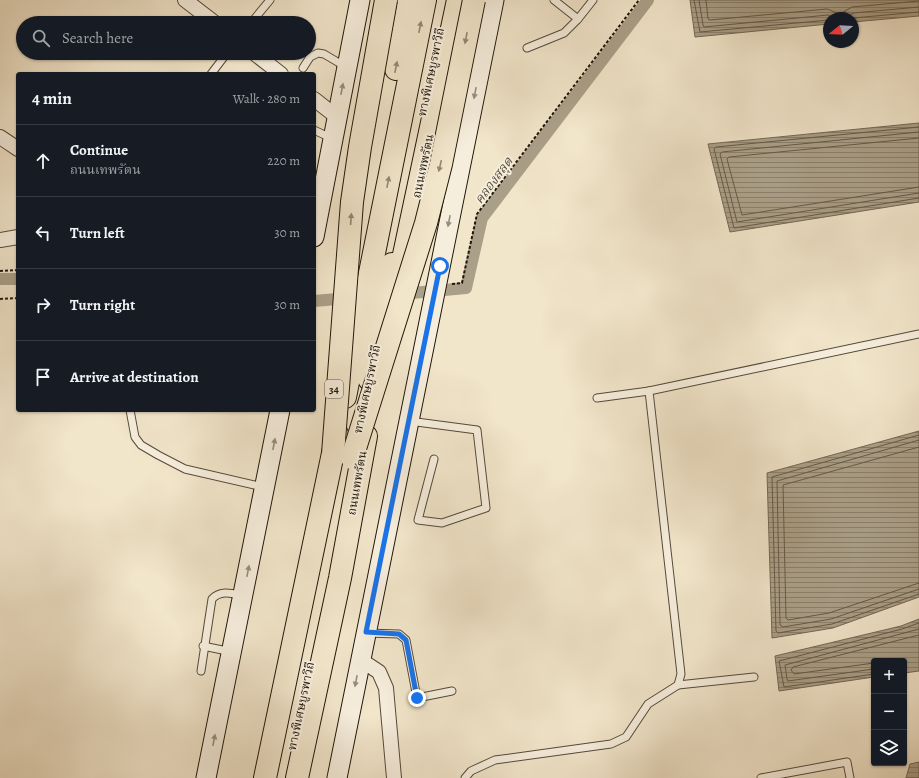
<!DOCTYPE html>
<meta charset="utf-8">
<style>
:root{--surface:#171b24;--page:#20242c;--text:#f1f3f6;--muted:#9ea1a6;--line:#363941}
body{margin:0;font-family:Alegreya,"Noto Serif Thai",serif;background:var(--page);color:var(--text)}
.controls{position:absolute;right:12px;bottom:12px;display:grid;overflow:hidden;border-radius:4px;box-shadow:0 1px 3px #0004}
.controls button{width:36px;height:36px;display:grid;place-items:center;padding:0;border:0;border-bottom:1px solid var(--line);background:var(--surface);color:var(--text);font:20px sans-serif}
.compass{position:absolute;left:823px;top:12px;width:36px;height:36px;border-radius:50%;background:var(--surface);box-shadow:0 1px 3px #0004;rotate:252deg}
.stop{position:absolute;width:12px;height:12px;margin:-9px;border:3px solid #1a73e8;border-radius:50%;background:#fff}
.stop.end{background:#1a73e8;border-color:#fff;box-shadow:0 1px 4px #0008}
.list{margin:0;padding:0;list-style:none}
h2{display:flex;justify-content:space-between;align-items:center;height:52px;margin:0;padding:0 16px;font-size:17px}
h2 small{font-size:13px;font-weight:400;color:var(--muted)}
.list li{display:grid;grid-template-columns:26px 1fr auto;gap:12px;align-items:center;box-sizing:border-box;height:72px;padding:0 16px;border-top:1px solid var(--line)}
.list b{display:block;font-size:15px;white-space:nowrap}
.list p{margin:0;font-size:13px;white-space:nowrap;color:var(--muted)}
.list em{font-size:13px;font-style:normal;color:var(--muted)}
.icon{flex:none;width:22px;height:22px;fill:none;stroke:currentColor;stroke-width:2;stroke-linecap:round;stroke-linejoin:round}
.map{position:relative;flex:none;width:919px;height:778px;overflow:hidden}
.search{position:absolute;background:var(--surface);box-shadow:0 1px 3px #0004;left:16px;top:16px;width:300px;height:44px;display:flex;align-items:center;gap:10px;box-sizing:border-box;padding:0 14px;border-radius:22px;color:var(--muted);font-size:15px}
.panel{position:absolute;background:var(--surface);box-shadow:0 1px 3px #0004;left:16px;top:72px;width:300px;height:340px;border-radius:4px}
.map>svg:first-child{display:block}
.water{fill:url(#water-rules);stroke:#736855}
.lines{fill:none;stroke-linecap:round;stroke-linejoin:round}
.shore{stroke:#655a48;stroke-width:1}
.canal{stroke:#aa9f88;stroke-width:12}
.lane-casing{stroke:#544a39;stroke-width:9}
.street-casing{stroke:#544a39;stroke-width:16}
.secondary-casing{stroke:#201609;stroke-width:21}
.highway-casing{stroke:#201609;stroke-width:24}
.path{stroke:#201609;stroke-width:2;stroke-dasharray:3 2;stroke-linecap:butt}
.lane{stroke:#f6eedd;stroke-width:7}
.street{stroke:#f6eedd;stroke-width:14}
.secondary{stroke:#f6eedd;stroke-width:19}
.highway{stroke:#f1e5ca;stroke-width:22}
.highway-bridge-casing{stroke:#201609;stroke-width:24;stroke-linecap:butt}
.highway-bridge{stroke:#f1e5ca;stroke-width:22}
.oneway{fill:#938873}
.oneway2{fill:#968d7e}
.route{stroke:#1a73e8;stroke-width:5}
.labels{text-anchor:middle;stroke-width:4;stroke-linejoin:round;paint-order:stroke}
.shield{fill:#f6eedd;stroke:#605749;stroke-width:1}
.shield-label{font-size:11px;font-weight:bold;fill:#201609}
.street-label{font-size:12px;fill:#201609;stroke:#f6eedd}
.water-label{font-size:13px;font-style:italic;fill:#574d3c;stroke:#f6eedd}
</style>
<div class="map">
<svg width="919" height="778" viewBox="0 0 919 778">
<defs>
<pattern id="water-rules" width="6" height="5" patternUnits="userSpaceOnUse"><rect width="6" height="5" fill="#aa9f88"/><path d="M0 2.5h6" fill="none" stroke="#8a816d"/></pattern>
</defs>
<rect width="100%" height="100%" fill="#f1e5ca"/>
<filter id="stains"><feTurbulence type="fractalNoise" baseFrequency=".005" numOctaves="4"/><feColorMatrix values="0 0 0 0 .2 0 0 0 0 .09 0 0 0 0 .02 0 0 0 .5 -.17"/></filter>
<radialGradient id="worn" r=".72"><stop offset=".6" stop-color="#630" stop-opacity="0"/><stop offset="1" stop-color="#630" stop-opacity=".3"/></radialGradient>
<g class="water">
<path d="M 690,0 L 919,0 L 919,16 L 853,22 L 853,18 L 829,18 L 829,24 L 695,37 Z"/>
<path d="M 919,123 L 919,202 L 730,232 L 708,144 Z"/>
<path d="M 919,431 L 919,597 L 833,628 L 772,638 L 767,473 Z"/>
<path d="M 919,619 L 919,671 L 904,673 L 904,661 L 874,661 L 874,677 L 779,691 L 775,656 L 901,626 Z"/>
<path d="M 919,762 L 919,778 L 906,778 L 910,764 Z"/>
</g>
<g class="lines">
<g class="shore">
<path d="M 694,0 L 700,32 L 829,20"/>
<path d="M 699,0 L 703,25 L 704,27 L 828,15 L 835,18"/>
<path d="M 706,0 L 708,19 L 710,20 L 827,9 L 840,14 L 852,7 L 919,1"/>
<path d="M 845,18 L 853,13 L 919,7"/>
<path d="M 853,18 L 919,12"/>
<path d="M 919,127 L 716,147 L 714,149 L 734,228 L 919,198"/>
<path d="M 919,132 L 722,152 L 720,154 L 737,222 L 919,193"/>
<path d="M 919,138 L 729,157 L 727,159 L 742,215 L 919,187"/>
<path d="M 919,435 L 772,477 L 776,631 L 778,633 L 832,624 L 919,594"/>
<path d="M 919,440 L 777,481 L 780,625 L 783,627 L 831,619 L 919,589"/>
<path d="M 919,447 L 783,485 L 786,618 L 788,620 L 829,613 L 919,583"/>
<path d="M 874,663 L 794,674 L 791,670 L 793,667 L 919,635"/>
<path d="M 874,669 L 788,681 L 787,679 L 785,665 L 919,629"/>
<path d="M 874,674 L 784,687 L 779,661 L 902,629 L 919,623"/>
</g>
<g class="canal">
<path d="M 0,279 L 18,279"/>
<path d="M 401,294 L 466,288 L 482,218 L 648,0"/>
<path d="M 314,301 L 349,298"/>
</g>
<g class="lane-casing">
<g id="lane">
<path d="M 578,19 L 593,0"/>
<path d="M 251,23 L 270,0"/>
<path d="M 527,48 L 564,33 L 578,19 L 554,0"/>
<path d="M 303,68 L 310,57 L 318,53 L 324,54 L 346,67"/>
<path d="M 211,74 L 227,53"/>
<path d="M 314,130 L 331,138"/>
<path d="M 597,398 L 649,391"/>
<path d="M 130,410 L 135,437 L 141,445 L 158,455 L 185,469 L 263,487"/>
<path d="M 409,421 L 477,430 L 486,508 L 442,523 L 418,520 L 434,459"/>
<path d="M 366,633 L 399,634 L 406,640 L 417,698 L 452,691"/>
<path d="M 203,646 L 232,652"/>
<path d="M 201,671 L 212,599 C 220,590 231,593 242,595"/>
<path d="M 678,685 L 754,677"/>
<path d="M 465,778 L 471,771 L 495,760 L 611,744 L 626,737 L 648,704 L 678,685 L 681,674 L 649,391 L 919,334"/>
<path d="M 761,778 L 847,762 L 850,778"/>
</g>
</g>
<g class="street-casing">
<g id="street">
<path d="M 185,0 L 215,23"/>
<path d="M 254,53 L 281,74"/>
<path d="M 314,99 L 337,117"/>
<path d="M 0,137 L 18,149"/>
<path d="M 0,240 L 18,237"/>
<path d="M 361,660 L 379,672 L 386,688 L 394,778"/>
</g>
</g>
<g class="secondary-casing">
<g id="secondary">
<path d="M 314,237 L 360,0"/>
<path d="M 206,778 L 280,410"/>
<path d="M 337,778 L 494,0"/>
</g>
</g>
<g class="highway-casing">
<g id="highway">
<path d="M 396,69 L 409,0"/>
<path d="M 398,283 L 458,0"/>
<path d="M 369,379 L 392,264"/>
<path d="M 345,397 L 425,0"/>
<path d="M 265,778 L 337,434"/>
<path d="M 297,778 L 340,578 L 366,436"/>
</g>
</g>
<g class="path">
<path d="M 0,271 L 18,270"/>
<path d="M 452,284 L 462,283 L 477,214 L 639,0"/>
<path d="M 0,299 L 18,298"/>
</g>
<use href="#lane" class="lane"/>
<use href="#street" class="street"/>
<use href="#secondary" class="secondary"/>
<use href="#highway" class="highway"/>
<g class="highway-bridge-casing">
<g id="highway-bridge">
<path d="M 333,454 L 352,202 L 360,147 L 386,0"/>
<path d="M 352,458 L 426,223 L 441,164 L 474,0"/>
</g>
</g>
<use href="#highway-bridge" class="highway-bridge"/>
</g>
<defs><path id="oneway-solid" d="M-6-.8H1V-3.2L6.5 0L1 3.2V.8H-6Z"/></defs>
<g class="oneway">
<use href="#oneway-solid" transform="translate(420 27) rotate(-79)"/>
<use href="#oneway-solid" transform="translate(466 38) rotate(101)"/>
<use href="#oneway-solid" transform="translate(396 67) rotate(-79)"/>
<use href="#oneway-solid" transform="translate(440 166) rotate(103)"/>
<use href="#oneway-solid" transform="translate(388 182) rotate(-79)"/>
<use href="#oneway-solid" transform="translate(351 219) rotate(-86)"/>
</g>
<g class="oneway2">
<use href="#oneway-solid" transform="translate(342 89) rotate(-79)"/>
<use href="#oneway-solid" transform="translate(475 93) rotate(101)"/>
<use href="#oneway-solid" transform="translate(449 221) rotate(101)"/>
<use href="#oneway-solid" transform="translate(274 444) rotate(-79)"/>
<use href="#oneway-solid" transform="translate(248 571) rotate(-79)"/>
<use href="#oneway-solid" transform="translate(356 681) rotate(101)"/>
<use href="#oneway-solid" transform="translate(214 740) rotate(-79)"/>
</g>
<g class="lines">
<path class="route" d="M 417,698 L 406,640 L 399,634 L 366,632 L 440,266"/>
</g>
<g class="labels">
<rect class="shield" x="325" y="380" width="18" height="18" rx="3"/>
<g class="shield-label">
<text x="334" y="393">34</text>
</g>
<g class="street-label">
<text transform="translate(431 72) rotate(-78)" y="4">ทางพิเศษบูรพาวิถี</text>
<text transform="translate(423 166) rotate(-78)" y="4">ถนนเทพรัตน</text>
<text transform="translate(367 389) rotate(-78)" y="4">ทางพิเศษบูรพาวิถี</text>
<text transform="translate(357 483) rotate(-80)" y="4">ถนนเทพรัตน</text>
<text transform="translate(301 706) rotate(-78)" y="4">ทางพิเศษบูรพาวิถี</text>
</g>
<g class="water-label">
<text transform="translate(493 180) rotate(-53)" y="5">คลองสลุด</text>
</g>
</g>
<rect width="100%" height="100%" filter="url(#stains)"/>
<rect width="100%" height="100%" fill="url(#worn)"/>
</svg>
<div class="controls">
<button>+</button>
<button>−</button>
<button><svg class="icon" aria-label="layers" viewBox="0 0 24 24"><path d="M12 4l9 5-9 5-9-5zM3 14l9 5 9-5"/></svg></button>
</div>
<svg class="compass" viewBox="-18 -18 36 36"><path d="M0-13l5 13h-10z" fill="#e53935"/><path d="M0 13l5-13h-10z" fill="#9ea1a6"/></svg>
<div class="stop" style="left:440px;top:266px"></div>
<div class="stop end" style="left:417px;top:698px"></div>
<div class="search"><svg class="icon" aria-label="search" viewBox="0 0 24 24"><circle cx="10" cy="10" r="6"/><path d="M15 15l6 6"/></svg>Search here</div>
<section class="panel">
<h2>4 min<small>Walk · 280 m</small></h2>
<ul class="list">
<li><svg class="icon" aria-label="ahead" viewBox="0 0 24 24"><path d="M12 20V5M6 11l6-6 6 6"/></svg><div><b>Continue</b><p>ถนนเทพรัตน</p></div><em>220 m</em></li>
<li><svg class="icon" aria-label="left" viewBox="0 0 24 24"><path d="M17 20v-9H6M10 6l-5 5 5 5"/></svg><div><b>Turn left</b></div><em>30 m</em></li>
<li><svg class="icon" aria-label="right" viewBox="0 0 24 24"><path d="M7 20v-9h11M14 6l5 5-5 5"/></svg><div><b>Turn right</b></div><em>30 m</em></li>
<li><svg class="icon" aria-label="arrive" viewBox="0 0 24 24"><path d="M6 21V4h12l-3 4 3 4H6"/></svg><div><b>Arrive at destination</b></div></li>
</ul>
</section>
</div>
